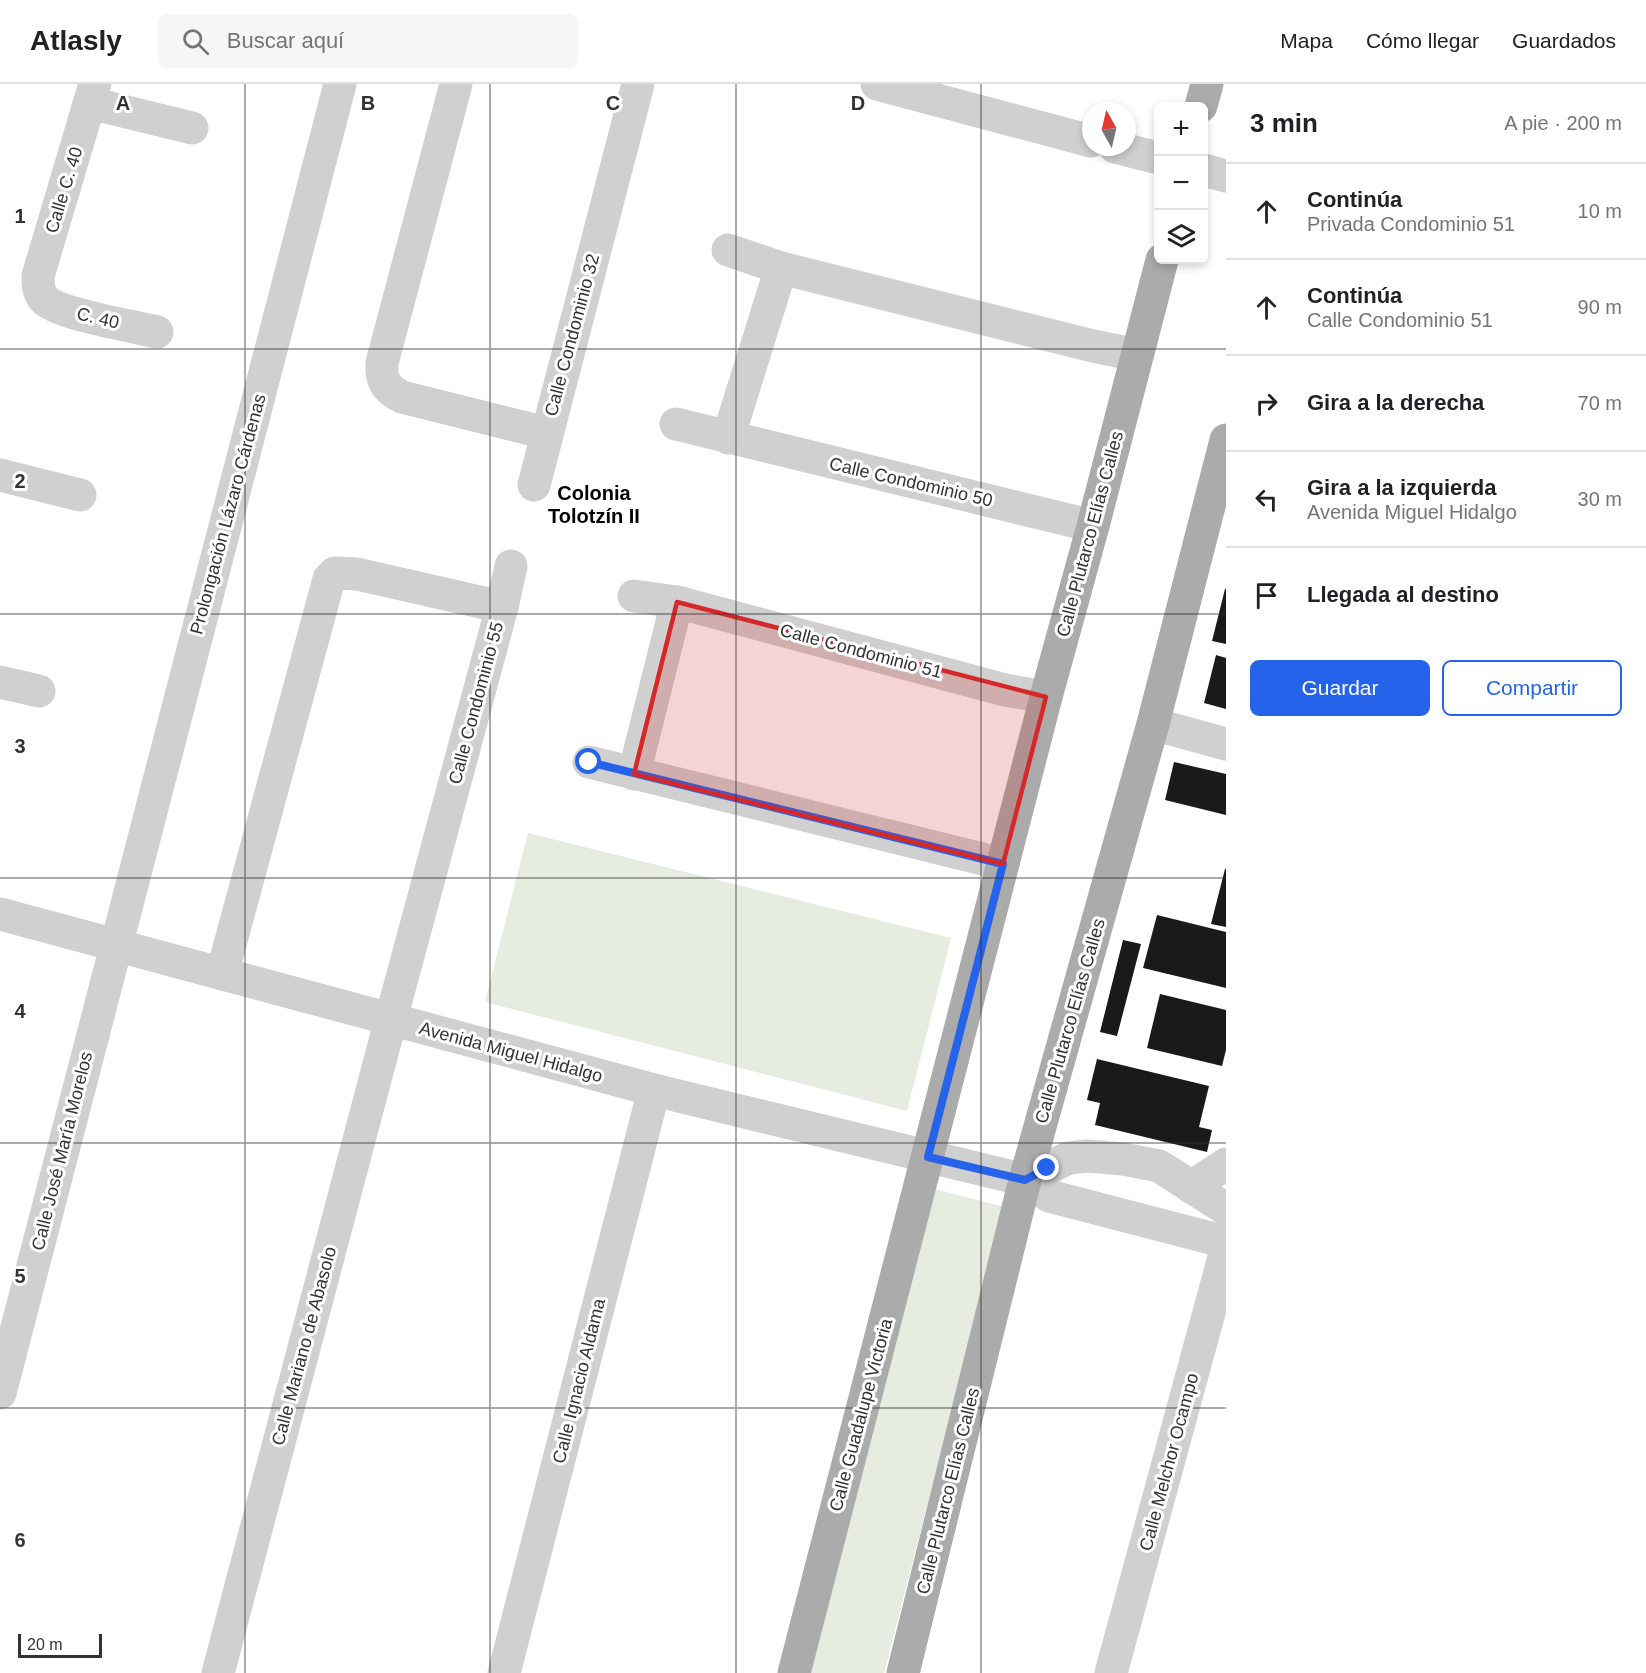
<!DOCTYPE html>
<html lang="es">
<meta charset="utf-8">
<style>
:root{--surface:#fff;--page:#f6f6f6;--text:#202124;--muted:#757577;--line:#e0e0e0;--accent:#2563eb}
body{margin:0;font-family:Arial,sans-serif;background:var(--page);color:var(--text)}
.controls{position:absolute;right:18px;top:18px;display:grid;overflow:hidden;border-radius:9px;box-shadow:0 3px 9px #0003}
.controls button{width:54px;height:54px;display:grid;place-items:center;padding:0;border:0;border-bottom:2px solid var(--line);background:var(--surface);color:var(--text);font:30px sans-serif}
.compass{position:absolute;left:1082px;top:18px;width:54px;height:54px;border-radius:50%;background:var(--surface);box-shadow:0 3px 9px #0003;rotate:352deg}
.scale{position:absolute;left:18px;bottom:15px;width:84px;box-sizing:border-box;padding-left:6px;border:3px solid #333;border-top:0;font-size:16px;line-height:21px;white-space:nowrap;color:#333;-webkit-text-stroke:4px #fff;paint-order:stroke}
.stop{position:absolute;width:18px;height:18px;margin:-14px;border:4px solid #2563eb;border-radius:50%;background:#fff}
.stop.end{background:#2563eb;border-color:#fff;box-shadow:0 2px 6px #0008}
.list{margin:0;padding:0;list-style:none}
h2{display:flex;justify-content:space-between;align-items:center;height:78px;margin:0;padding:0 24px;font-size:26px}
h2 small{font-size:20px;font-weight:400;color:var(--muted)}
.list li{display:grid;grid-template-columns:39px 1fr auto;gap:18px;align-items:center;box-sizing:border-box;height:96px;padding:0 24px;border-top:2px solid var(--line)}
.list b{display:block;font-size:22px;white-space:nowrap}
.list p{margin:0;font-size:20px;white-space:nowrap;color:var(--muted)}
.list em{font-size:20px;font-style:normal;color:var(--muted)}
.actions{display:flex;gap:12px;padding:18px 24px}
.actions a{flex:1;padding:14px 0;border:2px solid var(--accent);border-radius:9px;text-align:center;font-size:21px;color:var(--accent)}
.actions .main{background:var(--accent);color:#fff}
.icon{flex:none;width:33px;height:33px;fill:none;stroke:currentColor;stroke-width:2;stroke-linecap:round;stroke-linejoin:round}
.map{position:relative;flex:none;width:1226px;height:1589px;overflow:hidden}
header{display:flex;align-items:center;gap:36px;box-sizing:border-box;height:84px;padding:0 30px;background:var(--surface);border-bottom:2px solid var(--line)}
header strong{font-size:28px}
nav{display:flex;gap:33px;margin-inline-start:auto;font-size:21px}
.search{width:420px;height:54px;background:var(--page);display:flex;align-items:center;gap:15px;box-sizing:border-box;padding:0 21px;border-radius:9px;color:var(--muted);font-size:22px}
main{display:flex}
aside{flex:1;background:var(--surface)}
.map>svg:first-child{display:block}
.green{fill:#e6ecdf}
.building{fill:#1a1a1a}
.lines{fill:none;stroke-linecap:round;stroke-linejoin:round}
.minor{stroke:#d0d0d0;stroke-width:33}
.major{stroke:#ababab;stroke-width:33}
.route{stroke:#2563eb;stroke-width:8}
.marked{fill:#d62828;fill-opacity:0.2;stroke:#d62828;stroke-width:4.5;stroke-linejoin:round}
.grid{fill:none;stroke:#333;stroke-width:1.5;stroke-opacity:0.55}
.labels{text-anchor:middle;stroke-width:6;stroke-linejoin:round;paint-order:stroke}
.street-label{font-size:18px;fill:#333;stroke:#fff}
.neighbourhood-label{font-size:20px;font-weight:bold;fill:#000;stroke:#fff}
.grid-label{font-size:20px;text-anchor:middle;font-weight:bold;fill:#333;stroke:#fff;stroke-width:6;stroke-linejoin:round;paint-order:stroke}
</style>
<header>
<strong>Atlasly</strong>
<div class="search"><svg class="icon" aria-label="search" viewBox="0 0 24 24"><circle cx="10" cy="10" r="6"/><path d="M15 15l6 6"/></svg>Buscar aquí</div>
<nav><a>Mapa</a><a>Cómo llegar</a><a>Guardados</a></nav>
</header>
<main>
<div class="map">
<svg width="1226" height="1589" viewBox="0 0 1226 1589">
<rect width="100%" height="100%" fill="#fff"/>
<g class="green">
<path d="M 528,749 L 951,854 L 907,1027 L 485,918 Z"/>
<path d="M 935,1105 L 1004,1123 L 884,1589 L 808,1589 Z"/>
</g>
<g class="building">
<path d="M 1225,505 L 1226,505 L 1226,560 L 1212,557 Z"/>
<path d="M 1216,571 L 1226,574 L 1226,625 L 1204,619 Z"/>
<path d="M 1174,678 L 1226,690 L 1226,731 L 1165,716 Z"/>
<path d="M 1225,785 L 1226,785 L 1226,843 L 1211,840 Z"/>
<path d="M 1157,831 L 1226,848 L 1226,904 L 1143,884 Z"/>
<path d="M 1123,856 L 1141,860 L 1117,952 L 1100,948 Z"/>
<path d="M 1160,910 L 1226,926 L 1226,966 L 1222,982 L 1147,964 Z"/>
<path d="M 1097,975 L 1209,1002 L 1199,1043 L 1212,1046 L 1207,1068 L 1095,1041 L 1100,1019 L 1087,1016 Z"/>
</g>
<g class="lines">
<g class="minor">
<path d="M 95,0 L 38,192 C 38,200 38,208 44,215 C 57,230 133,242 157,248"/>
<path d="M 456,0 L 382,279 C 381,297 386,305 402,313 L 546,349"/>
<path d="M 877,0 L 1091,57"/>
<path d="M 90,19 L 192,44"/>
<path d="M 1115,63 L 1158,74"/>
<path d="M 1204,86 L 1226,92"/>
<path d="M 728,166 L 781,184 L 1093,262 L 1137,271"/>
<path d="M 676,340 L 1093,442"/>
<path d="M 728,354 L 781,184"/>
<path d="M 0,391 L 80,411"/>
<path d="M 534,401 L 638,0"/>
<path d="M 634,512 L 677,518 L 1005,606 L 1046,613"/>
<path d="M 0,598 L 39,607"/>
<path d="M 1153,640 L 1226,660"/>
<path d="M 589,678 L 1003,780"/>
<path d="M 634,690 L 677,518"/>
<path d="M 0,830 L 654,1006 L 1025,1096 L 1049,1112 L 1226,1158"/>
<path d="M 222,890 L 329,495 L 335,489 L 357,490 L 502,523"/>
<path d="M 1025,1096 L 1068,1074 L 1087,1072 L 1123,1075 L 1159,1082 L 1226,1125"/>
<path d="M 1191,1103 L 1226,1080"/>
<path d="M 0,1309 L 340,0"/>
<path d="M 218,1589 L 391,935 L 502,523 L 511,482"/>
<path d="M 504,1589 L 654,1006"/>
<path d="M 1111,1589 L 1226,1166"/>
</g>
<g class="major">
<path d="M 1201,22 L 1207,0"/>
<path d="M 794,1589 L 1046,613 L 1093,442 L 1162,176"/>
<path d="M 903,1589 L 1025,1096 L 1153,640 L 1226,356"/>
</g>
</g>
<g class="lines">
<path class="route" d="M 589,678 L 1003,780 L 928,1073 L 1025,1096 L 1047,1084"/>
</g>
<path class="marked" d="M 677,518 L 1046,613 L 1003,780 L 634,690 Z"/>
<path class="grid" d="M 245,0 L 245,1589M 490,0 L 490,1589M 736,0 L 736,1589M 981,0 L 981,1589M 0,265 L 1226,265M 0,530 L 1226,530M 0,794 L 1226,794M 0,1059 L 1226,1059M 0,1324 L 1226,1324"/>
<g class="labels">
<g class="street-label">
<text transform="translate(64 106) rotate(-73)" y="6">Calle C. 40</text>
<text transform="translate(98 234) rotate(13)" y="6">C. 40</text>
<text transform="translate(572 251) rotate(-75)" y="6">Calle Condominio 32</text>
<text transform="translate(911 398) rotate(13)" y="6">Calle Condominio 50</text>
<text transform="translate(228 430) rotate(-75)" y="6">Prolongación Lázaro Cárdenas</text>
<text transform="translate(1090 450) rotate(-75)" y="6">Calle Plutarco Elías Calles</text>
<text transform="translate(861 567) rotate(15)" y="6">Calle Condominio 51</text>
<text transform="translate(476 619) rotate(-75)" y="6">Calle Condominio 55</text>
<text transform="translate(1070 937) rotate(-74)" y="6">Calle Plutarco Elías Calles</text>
<text transform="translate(511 968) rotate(15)" y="6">Avenida Miguel Hidalgo</text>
<text transform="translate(62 1067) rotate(-76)" y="6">Calle José María Morelos</text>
<text transform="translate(304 1262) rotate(-75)" y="6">Calle Mariano de Abasolo</text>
<text transform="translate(579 1297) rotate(-76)" y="6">Calle Ignacio Aldama</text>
<text transform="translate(861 1331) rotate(-75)" y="6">Calle Guadalupe Victoria</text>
<text transform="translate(1169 1378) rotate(-75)" y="6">Calle Melchor Ocampo</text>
<text transform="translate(948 1407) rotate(-76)" y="6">Calle Plutarco Elías Calles</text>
</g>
<g class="neighbourhood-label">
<text x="594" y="416">Colonia<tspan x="594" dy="23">Tolotzín II</tspan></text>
</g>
</g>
<g class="grid-label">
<text x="123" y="26">A</text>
<text x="368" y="26">B</text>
<text x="613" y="26">C</text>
<text x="858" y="26">D</text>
<text x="20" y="139">1</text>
<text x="20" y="404">2</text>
<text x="20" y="669">3</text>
<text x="20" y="934">4</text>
<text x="20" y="1199">5</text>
<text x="20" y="1463">6</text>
</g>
</svg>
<div class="controls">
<button>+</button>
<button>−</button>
<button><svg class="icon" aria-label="layers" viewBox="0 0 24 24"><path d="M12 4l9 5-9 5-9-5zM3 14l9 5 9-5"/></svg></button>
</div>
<svg class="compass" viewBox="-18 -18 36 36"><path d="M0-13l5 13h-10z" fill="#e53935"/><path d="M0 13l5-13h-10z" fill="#757577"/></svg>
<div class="scale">20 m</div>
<div class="stop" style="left:589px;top:678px"></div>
<div class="stop end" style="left:1047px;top:1084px"></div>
</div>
<aside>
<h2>3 min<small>A pie · 200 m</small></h2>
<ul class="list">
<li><svg class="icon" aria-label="ahead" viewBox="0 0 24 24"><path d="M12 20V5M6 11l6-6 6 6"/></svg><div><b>Continúa</b><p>Privada Condominio 51</p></div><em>10 m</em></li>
<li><svg class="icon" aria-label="ahead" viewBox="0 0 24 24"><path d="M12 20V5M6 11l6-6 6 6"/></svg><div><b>Continúa</b><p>Calle Condominio 51</p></div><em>90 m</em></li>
<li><svg class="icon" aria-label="right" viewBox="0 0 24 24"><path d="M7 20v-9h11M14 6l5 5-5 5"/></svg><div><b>Gira a la derecha</b></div><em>70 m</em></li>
<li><svg class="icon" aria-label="left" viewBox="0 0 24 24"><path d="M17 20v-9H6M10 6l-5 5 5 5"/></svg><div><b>Gira a la izquierda</b><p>Avenida Miguel Hidalgo</p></div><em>30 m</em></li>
<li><svg class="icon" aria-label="arrive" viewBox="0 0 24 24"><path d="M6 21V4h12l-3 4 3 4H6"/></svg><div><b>Llegada al destino</b></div></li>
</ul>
<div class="actions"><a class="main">Guardar</a><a>Compartir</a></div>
</aside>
</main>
